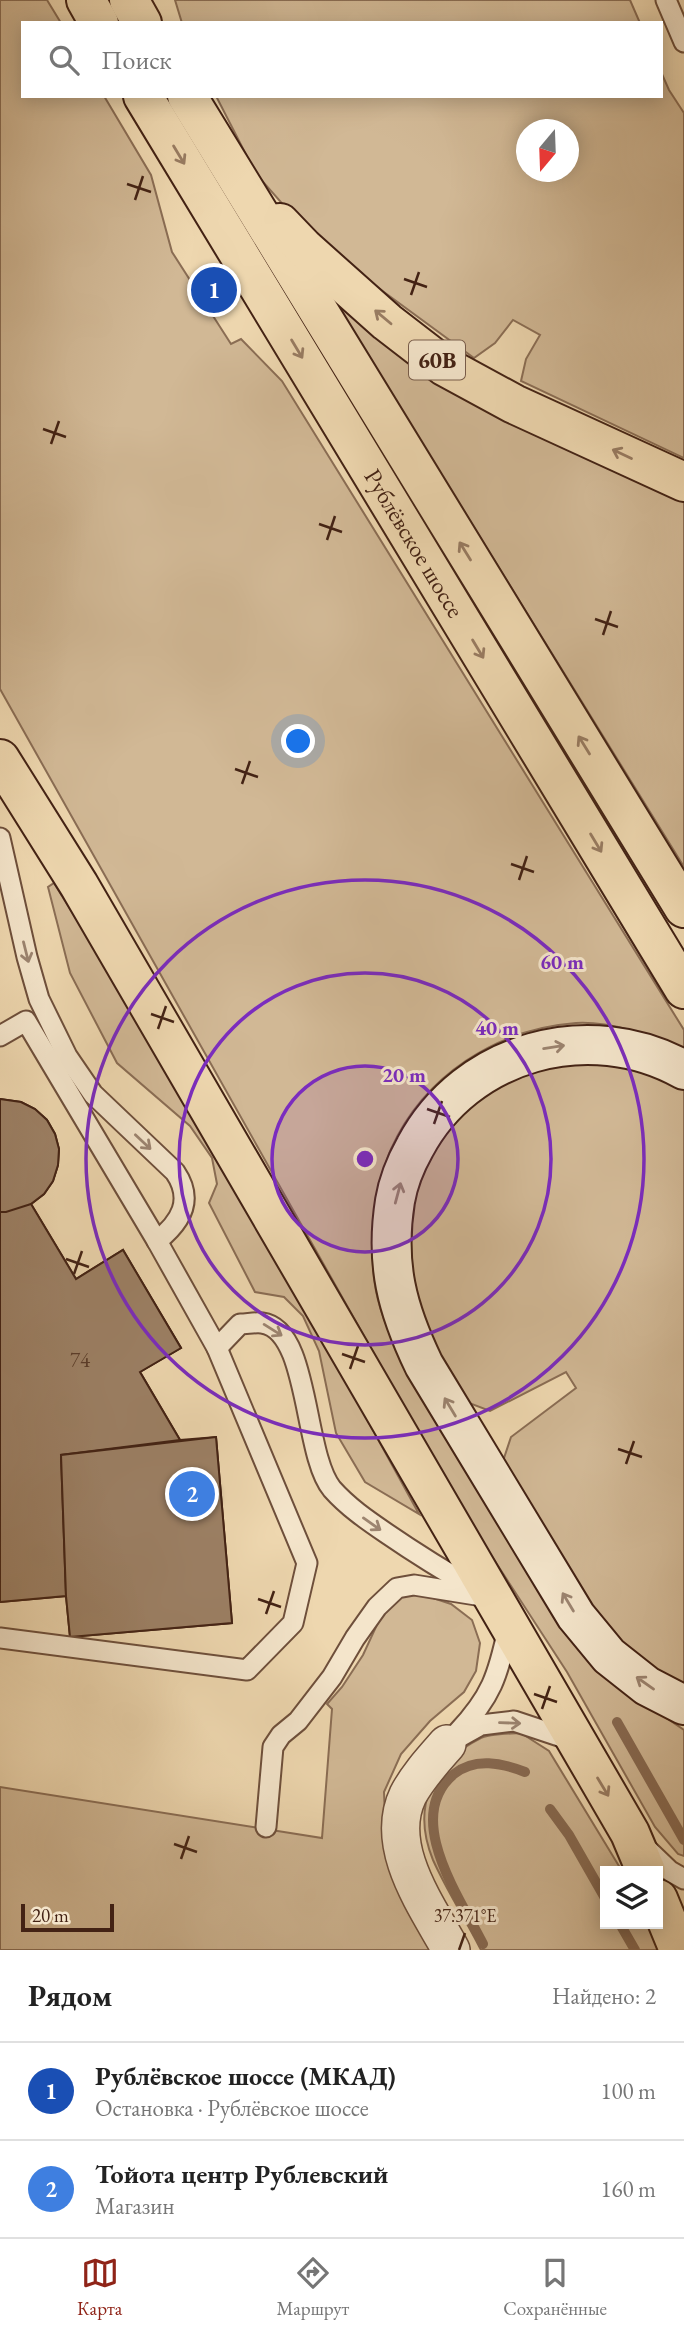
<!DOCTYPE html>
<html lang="ru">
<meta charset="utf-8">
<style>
:root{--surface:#fff;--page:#f6f6f6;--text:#222;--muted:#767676;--line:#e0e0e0;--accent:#8f2418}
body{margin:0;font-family:"EB Garamond",serif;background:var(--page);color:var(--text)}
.controls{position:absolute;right:21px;bottom:21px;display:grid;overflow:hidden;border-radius:0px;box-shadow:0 4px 18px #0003}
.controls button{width:63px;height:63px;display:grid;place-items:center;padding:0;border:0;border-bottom:2px solid var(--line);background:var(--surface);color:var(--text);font:35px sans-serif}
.compass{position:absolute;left:516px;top:119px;width:63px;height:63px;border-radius:50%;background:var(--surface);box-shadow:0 4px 18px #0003;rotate:199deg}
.scale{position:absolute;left:21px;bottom:18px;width:93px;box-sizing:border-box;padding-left:7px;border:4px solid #432214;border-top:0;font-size:19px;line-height:24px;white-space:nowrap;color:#432214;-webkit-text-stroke:5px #f4e5cb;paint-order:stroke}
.you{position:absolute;left:299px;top:742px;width:24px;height:24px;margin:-18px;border:5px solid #fff;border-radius:50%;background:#1a73e8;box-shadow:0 0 0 10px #1a73e833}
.badge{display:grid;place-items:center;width:46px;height:46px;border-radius:50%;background:var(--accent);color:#fff;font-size:23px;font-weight:700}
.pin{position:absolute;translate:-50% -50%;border:4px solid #fff;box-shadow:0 2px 7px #0006}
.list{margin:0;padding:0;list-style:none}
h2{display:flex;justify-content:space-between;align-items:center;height:91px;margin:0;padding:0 28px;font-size:30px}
h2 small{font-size:23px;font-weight:400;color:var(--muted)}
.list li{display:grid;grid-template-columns:46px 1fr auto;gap:21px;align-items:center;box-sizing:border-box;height:98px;padding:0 28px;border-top:2px solid var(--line)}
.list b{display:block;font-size:26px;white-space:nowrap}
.list p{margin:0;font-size:23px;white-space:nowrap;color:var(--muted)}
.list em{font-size:23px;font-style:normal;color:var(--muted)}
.icon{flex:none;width:38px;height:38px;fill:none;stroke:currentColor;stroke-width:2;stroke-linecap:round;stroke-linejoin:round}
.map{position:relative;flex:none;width:684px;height:1950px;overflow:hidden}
.search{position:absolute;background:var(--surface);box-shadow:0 4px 18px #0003;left:21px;right:21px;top:21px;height:77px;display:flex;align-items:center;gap:18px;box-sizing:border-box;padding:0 24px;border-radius:0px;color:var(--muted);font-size:26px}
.sheet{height:287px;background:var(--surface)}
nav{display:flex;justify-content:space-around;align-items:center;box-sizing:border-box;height:98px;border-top:2px solid var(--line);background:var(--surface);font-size:19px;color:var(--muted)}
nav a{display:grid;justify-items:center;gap:4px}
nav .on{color:var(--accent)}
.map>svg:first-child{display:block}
.green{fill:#d1b895;stroke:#8a6d54;stroke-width:2;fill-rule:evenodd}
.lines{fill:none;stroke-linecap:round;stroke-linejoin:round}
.stream{stroke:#876951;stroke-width:10}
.building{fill:#9c8065;stroke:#432214;stroke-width:2}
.lane-casing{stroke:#6e4f3b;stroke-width:23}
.street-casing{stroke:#6e4f3b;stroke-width:40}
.secondary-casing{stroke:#432214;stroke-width:42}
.primary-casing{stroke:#432214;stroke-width:42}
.lane{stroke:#f4e5cb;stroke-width:19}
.street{stroke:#f4e5cb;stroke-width:37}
.secondary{stroke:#f4e5cb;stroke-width:38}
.primary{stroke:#eed7af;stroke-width:38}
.oneway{stroke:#987c62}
.oneway2{stroke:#9c8470}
.ticks{fill:none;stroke:#432214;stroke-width:2.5}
.ring{fill:none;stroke:#7b2cbf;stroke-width:3.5}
.labels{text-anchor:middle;stroke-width:6;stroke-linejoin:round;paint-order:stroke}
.number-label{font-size:21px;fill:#593a28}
.shield{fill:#f4e5cb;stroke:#785c4b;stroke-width:2}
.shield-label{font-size:23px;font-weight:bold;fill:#432214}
.street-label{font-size:24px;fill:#432214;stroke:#f4e5cb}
.ticks-label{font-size:18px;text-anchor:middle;fill:#432214;stroke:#f4e5cb;stroke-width:6;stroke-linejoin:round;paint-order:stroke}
.centre{fill:#7b2cbf;stroke:#f4e5cb;stroke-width:3.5}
.ring-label{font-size:21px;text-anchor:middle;font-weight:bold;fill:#7b2cbf;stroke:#f4e5cb;stroke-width:6;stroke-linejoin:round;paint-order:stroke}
</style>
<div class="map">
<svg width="684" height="1950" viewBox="0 0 684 1950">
<rect width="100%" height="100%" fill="#eed7af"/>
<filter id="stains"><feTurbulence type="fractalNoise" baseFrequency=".00286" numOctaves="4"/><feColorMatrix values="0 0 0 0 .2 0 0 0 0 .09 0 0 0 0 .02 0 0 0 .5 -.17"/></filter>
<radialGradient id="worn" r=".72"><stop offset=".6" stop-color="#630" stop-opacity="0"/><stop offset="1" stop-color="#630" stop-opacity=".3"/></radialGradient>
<g class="green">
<path d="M 0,0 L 47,0 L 61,23 L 23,23 L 23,96 L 104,96 L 151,175 L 172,252 L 231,344 L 241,339 L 282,381 L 684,1030 L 684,1049 C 650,1036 613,1021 576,1023 C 496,1029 424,1076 391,1149 C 382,1169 378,1195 375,1216 C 373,1239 371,1263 375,1285 C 379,1313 393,1340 403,1366 L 618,1685 L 684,1730 L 684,1856 L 678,1854 L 655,1827 L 567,1672 L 463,1512 L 0,689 Z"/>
<path d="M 175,0 L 630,0 L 640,23 L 182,23 Z"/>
<path d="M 661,72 L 669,90 L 684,113 L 684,458 L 521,381 L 526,359 L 540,335 L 513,320 L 495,343 L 474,358 L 317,243 L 256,174 L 216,96 L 661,96 ZM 526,130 L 568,130 L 568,172 L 526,172 Z"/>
<path d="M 332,298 L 666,493 L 684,501 L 684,867 Z"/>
<path d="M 54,883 L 218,1148 L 419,1514 L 365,1482 L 336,1433 L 319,1351 L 303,1316 L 284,1297 L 255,1292 L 209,1203 L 217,1184 L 212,1158 L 190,1126 L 117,1063 L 70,973 L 48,887 Z"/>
<path d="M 576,1060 L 620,1062 L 684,1088 L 684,1687 L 656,1670 L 624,1645 L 592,1606 L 502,1464 L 511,1437 L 576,1388 L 566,1372 L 490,1411 L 469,1403 L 438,1353 L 424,1321 L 412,1280 L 408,1245 L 412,1205 L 423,1167 L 464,1107 L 533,1068 Z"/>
<path d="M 421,1594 L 451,1604 L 472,1620 L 480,1643 L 476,1671 L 464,1692 L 430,1721 L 401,1754 L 384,1792 L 386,1844 L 438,1950 L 0,1950 L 0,1787 L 322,1838 L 332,1709 L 327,1704 L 342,1687 L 363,1655 L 381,1616 L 399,1597 Z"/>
<path d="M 521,1733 L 549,1751 L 622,1871 L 605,1871 L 605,1924 L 653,1924 L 664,1950 L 481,1950 C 466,1920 447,1891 433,1860 C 412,1809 430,1764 479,1739 C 490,1733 508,1734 521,1733 Z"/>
</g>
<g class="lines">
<g class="stream">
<path d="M 617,1722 L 684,1840"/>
<path d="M 550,1809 L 569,1835 L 605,1898"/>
<path d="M 620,1924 L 635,1950"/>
<path d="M 483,1944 C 460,1898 402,1817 454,1774 C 475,1757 502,1763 525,1772"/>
</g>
</g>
<g class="building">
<path d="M 0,1099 L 21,1102 L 35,1109 L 47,1120 L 55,1134 L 59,1149 L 58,1165 L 53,1181 L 44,1194 L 31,1204 L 6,1212 L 0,1212 Z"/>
<path d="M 0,1099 L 21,1102 L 35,1109 L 47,1120 L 55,1134 L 59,1149 L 58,1165 L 53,1181 L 44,1194 L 31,1204 L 76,1279 L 123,1250 L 181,1348 L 140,1372 L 180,1440 L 216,1437 L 232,1623 L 70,1637 L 66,1596 L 0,1602 Z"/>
<path d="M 31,1204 L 76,1279 L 123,1250 L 181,1348 L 140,1372 L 180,1440 L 61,1455 L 66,1596 L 0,1602 L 0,1212 L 6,1212 Z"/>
<path d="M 216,1437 L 232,1623 L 70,1637 L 66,1596 L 61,1455 Z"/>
</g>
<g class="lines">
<g class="lane-casing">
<g id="lane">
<path d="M 666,0 L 684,42"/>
<path d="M 0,838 L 27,957 L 39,999 L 67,1056 L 93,1094 L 175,1172 C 194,1200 181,1222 157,1241"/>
<path d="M 0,1036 L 26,1021 L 157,1241 L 217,1348 L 307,1563 L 293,1623 L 247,1670 L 0,1638"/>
<path d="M 217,1348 L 240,1324 C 247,1324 255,1322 262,1323 C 310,1329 303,1454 332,1489 C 348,1507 367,1520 386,1533 C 418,1555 449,1574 482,1593"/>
<path d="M 458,1732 C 491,1697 498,1676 508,1629"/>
<path d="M 447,1744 L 481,1725 L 514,1721 L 574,1741"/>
<path d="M 266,1827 L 273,1747 L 281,1735 L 298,1721 L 332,1677 L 355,1638 L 377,1607 L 397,1588 L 414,1585 L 476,1595"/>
<path d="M 646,1848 L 670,1871 L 684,1879"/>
</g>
</g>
<g class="street-casing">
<path id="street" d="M 447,1744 C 433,1760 418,1776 408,1795 C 383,1847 427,1906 451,1950"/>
</g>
<g class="secondary-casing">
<path id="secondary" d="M 684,1070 C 589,1017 466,1051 415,1147 C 406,1163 398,1183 395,1201 C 385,1264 397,1309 424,1365 L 576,1616 L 609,1656 L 647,1686 L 684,1705"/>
</g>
<g class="primary-casing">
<g id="primary">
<path d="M 86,0 L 99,23"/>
<path d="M 129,0 L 142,23"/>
<path id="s1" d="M 143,96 L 684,989"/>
<path d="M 187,96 L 684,908"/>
<path d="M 280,223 L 304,248 L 387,322 L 444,366 L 514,404 L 684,482"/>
<path d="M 0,759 L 79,885 L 630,1833 L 646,1871"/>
<path d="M 658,1899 L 679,1950"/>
</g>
</g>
<use href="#lane" class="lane"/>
<use href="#street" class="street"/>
<use href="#secondary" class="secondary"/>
<use href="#primary" class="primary"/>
</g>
<defs><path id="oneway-shaft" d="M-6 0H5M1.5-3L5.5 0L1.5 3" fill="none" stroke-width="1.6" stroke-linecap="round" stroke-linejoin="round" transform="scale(1.75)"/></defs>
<g class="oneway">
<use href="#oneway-shaft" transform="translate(179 155) rotate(59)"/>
<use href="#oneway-shaft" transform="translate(383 317) rotate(-140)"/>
<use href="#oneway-shaft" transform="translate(297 349) rotate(59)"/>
<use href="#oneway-shaft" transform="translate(622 454) rotate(-155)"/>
<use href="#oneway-shaft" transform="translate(465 551) rotate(-122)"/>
<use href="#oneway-shaft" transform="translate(478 649) rotate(59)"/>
<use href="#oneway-shaft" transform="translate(584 745) rotate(-122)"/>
<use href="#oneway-shaft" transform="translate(596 843) rotate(59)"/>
<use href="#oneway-shaft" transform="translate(603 1787) rotate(59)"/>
</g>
<g class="oneway2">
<use href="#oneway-shaft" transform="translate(26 952) rotate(76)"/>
<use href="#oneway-shaft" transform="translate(554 1047) rotate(-9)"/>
<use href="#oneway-shaft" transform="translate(143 1142) rotate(43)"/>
<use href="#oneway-shaft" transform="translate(398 1193) rotate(-75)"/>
<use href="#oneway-shaft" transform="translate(273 1330) rotate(32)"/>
<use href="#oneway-shaft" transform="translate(450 1407) rotate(-121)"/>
<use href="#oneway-shaft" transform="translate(372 1524) rotate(35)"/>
<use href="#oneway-shaft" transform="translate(568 1602) rotate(-121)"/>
<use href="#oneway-shaft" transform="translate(645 1683) rotate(-145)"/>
<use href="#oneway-shaft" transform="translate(510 1723) rotate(2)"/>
</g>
<path class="ticks" d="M 127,184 L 151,192M 135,200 L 143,176M 404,279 L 427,287M 411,295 L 419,272M 43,429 L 66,437M 51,444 L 59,421M 319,524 L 342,532M 327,540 L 335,516M 595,619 L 618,627M 603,635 L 611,611M 235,769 L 258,777M 242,784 L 250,761M 511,864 L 534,872M 519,880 L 527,856M 151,1014 L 174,1022M 158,1029 L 166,1006M 427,1109 L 450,1117M 434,1124 L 442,1101M 66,1259 L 89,1267M 74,1274 L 82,1251M 342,1354 L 365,1362M 350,1369 L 358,1346M 618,1449 L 642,1457M 626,1464 L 634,1441M 258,1599 L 281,1607M 266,1614 L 274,1591M 534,1694 L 557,1702M 542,1709 L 550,1686M 174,1844 L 197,1852M 181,1859 L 189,1836M 459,1950 L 465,1933"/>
<circle cx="365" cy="1159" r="93" fill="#7b2cbf" fill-opacity=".12"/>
<g class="ring">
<circle cx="365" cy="1159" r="93"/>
<circle cx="365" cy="1159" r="186"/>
<circle cx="365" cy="1159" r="279"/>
</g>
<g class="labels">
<g class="number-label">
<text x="80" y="1367">74</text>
</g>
<rect class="shield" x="409" y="340.5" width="56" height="39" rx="5"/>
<g class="shield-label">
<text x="437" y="368">60B</text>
</g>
<g class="street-label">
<text dy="8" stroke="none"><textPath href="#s1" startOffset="523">Рублёвское шоссе</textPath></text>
</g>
</g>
<g class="ticks-label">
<text x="465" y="1922">37.371°E</text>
</g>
<circle cx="365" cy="1159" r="10" class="centre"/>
<g class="ring-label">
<text x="562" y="969">60 m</text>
<text x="497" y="1035">40 m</text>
<text x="404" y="1082">20 m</text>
</g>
<rect width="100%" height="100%" filter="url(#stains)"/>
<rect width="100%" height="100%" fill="url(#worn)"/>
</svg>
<div class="controls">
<button><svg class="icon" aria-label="layers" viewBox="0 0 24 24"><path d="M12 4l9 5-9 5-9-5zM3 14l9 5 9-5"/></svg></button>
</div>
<svg class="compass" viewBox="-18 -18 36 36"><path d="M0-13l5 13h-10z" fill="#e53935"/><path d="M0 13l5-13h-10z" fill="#767676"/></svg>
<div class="scale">20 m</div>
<div class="you"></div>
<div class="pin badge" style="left:214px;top:290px;background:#1a4fb4">1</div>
<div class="pin badge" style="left:192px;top:1494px;background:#3f7fe0">2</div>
<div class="search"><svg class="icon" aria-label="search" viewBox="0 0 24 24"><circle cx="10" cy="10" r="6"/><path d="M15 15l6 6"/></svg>Поиск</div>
</div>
<section class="sheet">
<h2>Рядом<small>Найдено: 2</small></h2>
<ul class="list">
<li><span class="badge" style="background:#1a4fb4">1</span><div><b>Рублёвское шоссе (МКАД)</b><p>Остановка · Рублёвское шоссе</p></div><em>100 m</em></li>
<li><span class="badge" style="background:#3f7fe0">2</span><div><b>Тойота центр Рублевский</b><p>Магазин</p></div><em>160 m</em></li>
</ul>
</section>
<nav>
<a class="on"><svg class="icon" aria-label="map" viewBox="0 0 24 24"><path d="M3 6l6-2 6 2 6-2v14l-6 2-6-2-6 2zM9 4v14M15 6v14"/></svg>Карта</a>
<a><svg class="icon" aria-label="directions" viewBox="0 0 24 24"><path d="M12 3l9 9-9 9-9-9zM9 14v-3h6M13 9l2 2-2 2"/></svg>Маршрут</a>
<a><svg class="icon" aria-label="saved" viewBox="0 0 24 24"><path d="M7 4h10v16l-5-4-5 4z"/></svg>Сохранённые</a>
</nav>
